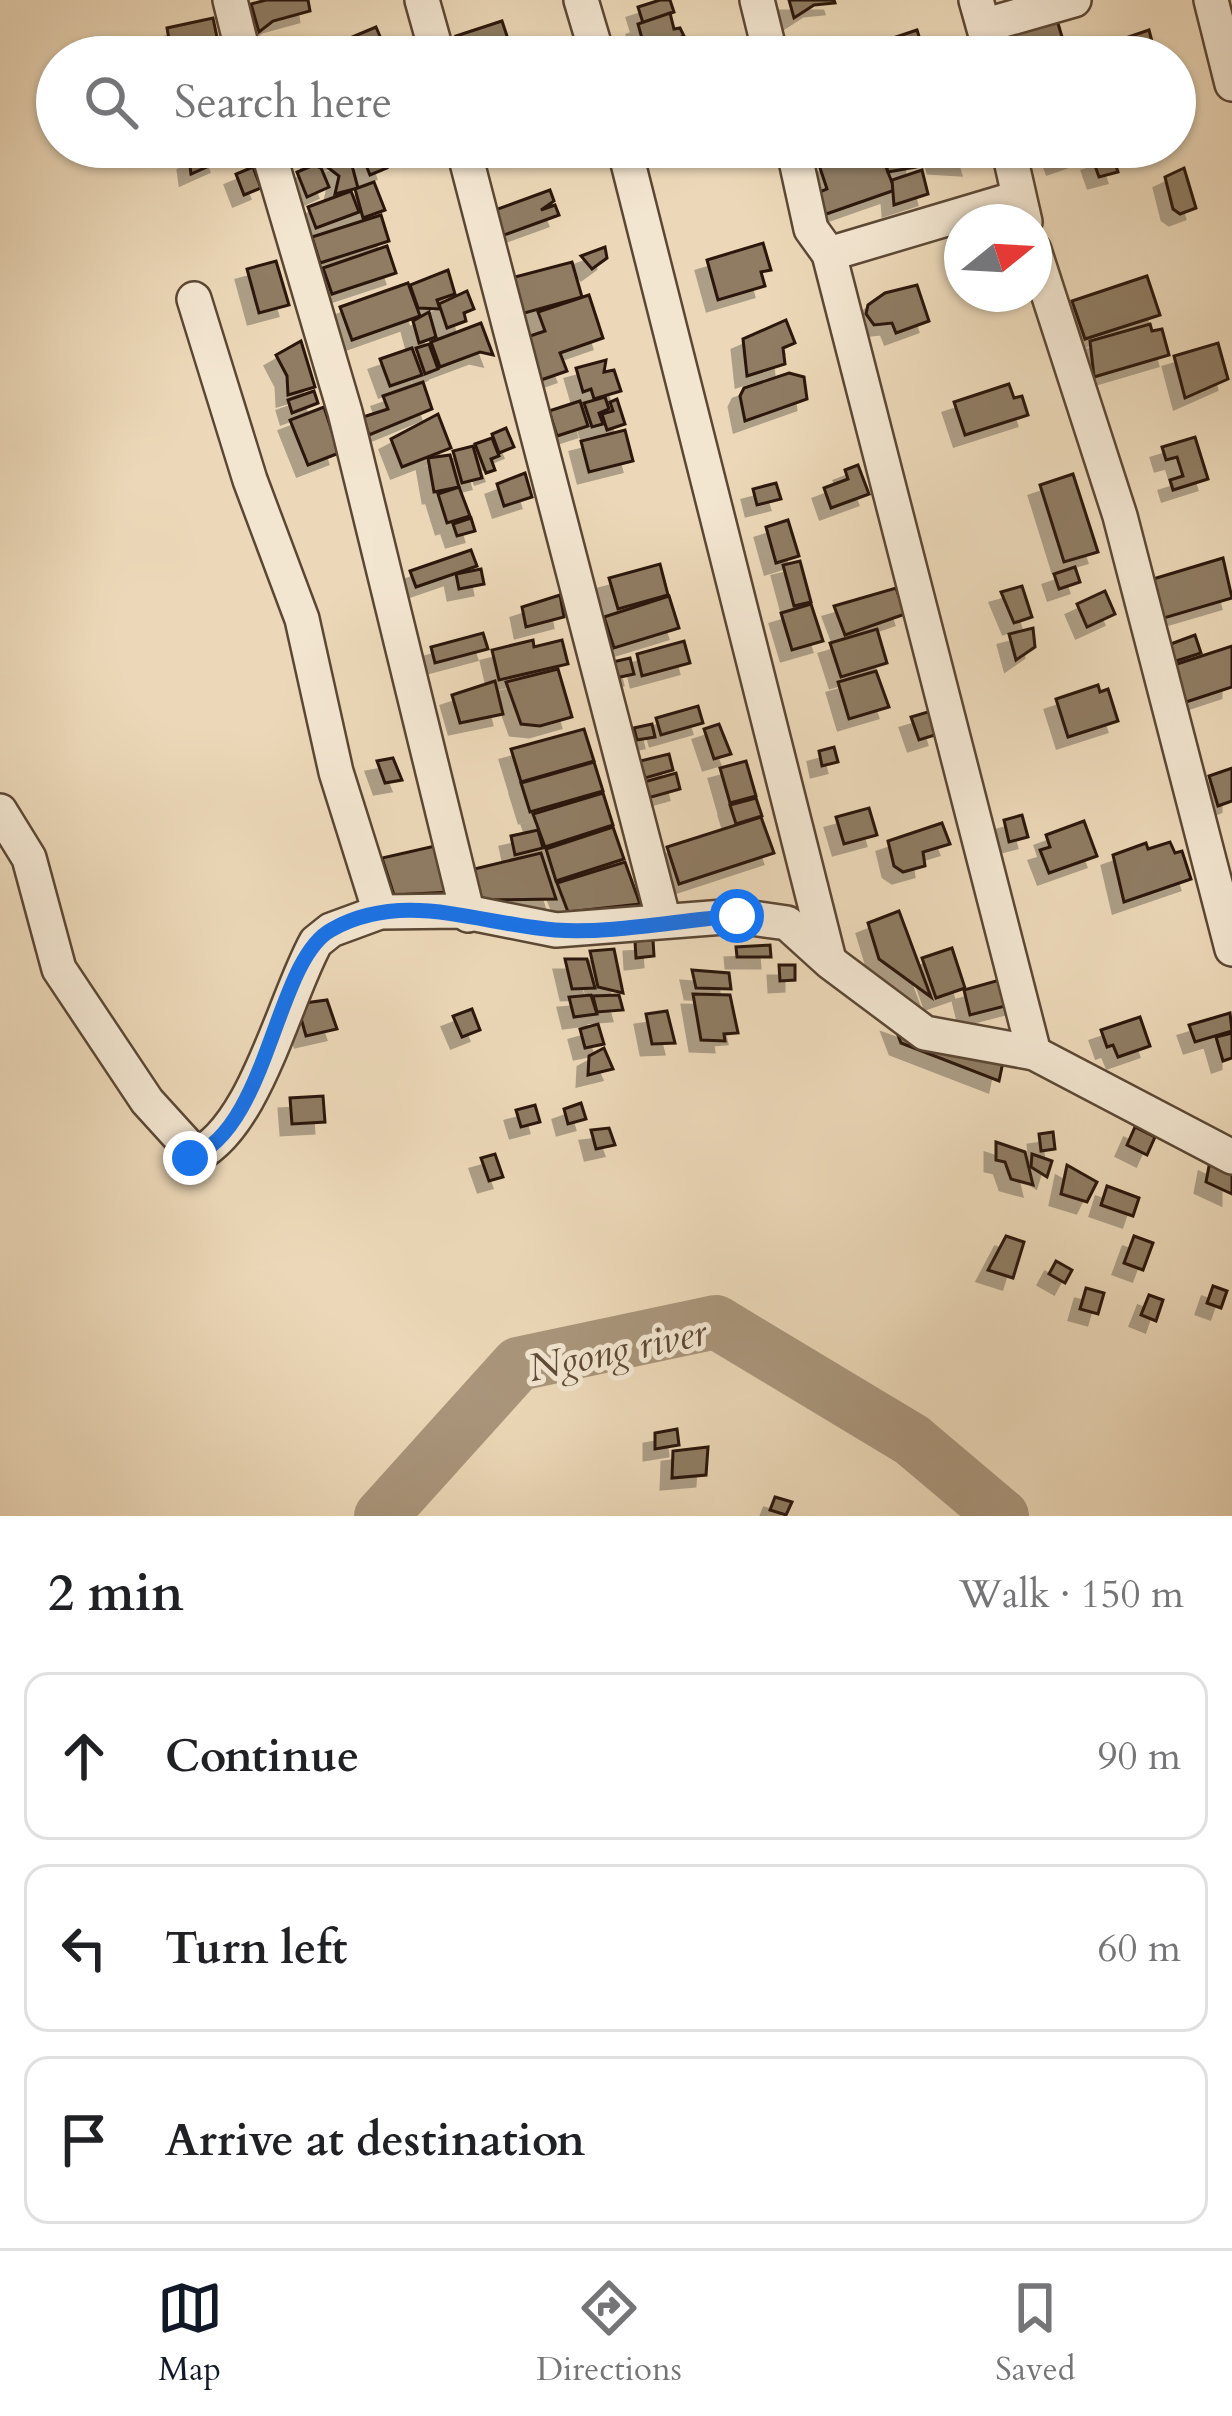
<!DOCTYPE html>
<meta charset="utf-8">
<style>
:root{--surface:#fff;--page:#f6f6f6;--text:#202124;--muted:#757577;--line:#e0e0e0;--accent:#111827}
body{margin:0;font-family:Cardo,serif;background:var(--page);color:var(--text)}
.compass{position:absolute;left:944px;top:204px;width:108px;height:108px;border-radius:50%;background:var(--surface);box-shadow:0 3px 9px #0004;rotate:72deg}
.stop{position:absolute;width:36px;height:36px;margin:-27px;border:9px solid #1a73e8;border-radius:50%;background:#fff}
.stop.end{background:#1a73e8;border-color:#fff;box-shadow:0 3px 12px #0008}
.list{margin:0;padding:0;list-style:none}
h2{display:flex;justify-content:space-between;align-items:center;height:156px;margin:0;padding:0 48px;font-size:51px}
h2 small{font-size:39px;font-weight:400;color:var(--muted)}
.list li{display:grid;grid-template-columns:78px 1fr auto;gap:36px;align-items:center;box-sizing:border-box;height:168px;margin:0 24px 24px;padding:0 24px;border:3px solid var(--line);border-radius:24px}
.list b{display:block;font-size:45px;white-space:nowrap}
.list em{font-size:39px;font-style:normal;color:var(--muted)}
.icon{flex:none;width:66px;height:66px;fill:none;stroke:currentColor;stroke-width:2;stroke-linecap:round;stroke-linejoin:round}
.map{position:relative;flex:none;width:1232px;height:1516px;overflow:hidden}
.search{position:absolute;background:var(--surface);box-shadow:0 3px 9px #0004;left:36px;right:36px;top:36px;height:132px;display:flex;align-items:center;gap:30px;box-sizing:border-box;padding:0 42px;border-radius:66px;color:var(--muted);font-size:45px}
.sheet{height:732px;background:var(--surface)}
nav{display:flex;justify-content:space-around;align-items:center;box-sizing:border-box;height:168px;border-top:3px solid var(--line);background:var(--surface);font-size:33px;color:var(--muted)}
nav a{display:grid;justify-items:center;gap:6px}
nav .on{color:var(--accent)}
.map>svg:first-child{display:block}
.lines{fill:none;stroke-linecap:round;stroke-linejoin:round}
.river{stroke:#aa967c;stroke-width:54}
.building{fill:#8f7b64;stroke:#2b1708;stroke-width:3;filter:url(#shadow)}
.minor-casing{stroke:#5b4734;stroke-width:38}
.minor{stroke:#f3e6d1;stroke-width:33}
.route{stroke:#1a73e8;stroke-width:15}
.labels{text-anchor:middle;stroke-width:10;stroke-linejoin:round;paint-order:stroke}
.water-label{font-size:39px;font-style:italic;fill:#5e4a36;stroke:#f3e6d1}
</style>
<div class="map">
<svg width="1232" height="1516" viewBox="0 0 1232 1516">
<defs>
<filter id="shadow"><feDropShadow dx="-11" dy="11" stdDeviation="0" flood-color="#0004"/></filter>
</defs>
<rect width="100%" height="100%" fill="#ecd8b8"/>
<filter id="stains"><feTurbulence type="fractalNoise" baseFrequency=".00167" numOctaves="4"/><feColorMatrix values="0 0 0 0 .2 0 0 0 0 .09 0 0 0 0 .02 0 0 0 .5 -.17"/></filter>
<radialGradient id="worn" r=".72"><stop offset=".6" stop-color="#630" stop-opacity="0"/><stop offset="1" stop-color="#630" stop-opacity=".3"/></radialGradient>
<g class="lines">
<path class="river" d="M 381,1516 L 518,1364 L 716,1322 L 912,1440 L 1002,1516"/>
</g>
<g class="building">
<path d="M 266,0 L 308,0 L 310,11 L 273,21 L 259,32 L 251,4 Z"/>
<path d="M 660,0 L 670,0 L 674,12 L 643,23 L 638,7 Z"/>
<path d="M 789,0 L 834,0 L 835,3 L 814,5 L 794,18 Z"/>
<path d="M 670,13 L 674,29 L 680,28 L 684,36 L 674,40 L 678,57 L 647,57 L 638,24 Z"/>
<path d="M 213,18 L 219,47 L 172,56 L 167,28 Z"/>
<path d="M 1057,20 L 1068,57 L 1022,57 L 1014,34 Z"/>
<path d="M 502,21 L 513,54 L 462,57 L 456,36 Z"/>
<path d="M 376,27 L 388,55 L 338,57 L 333,45 Z"/>
<path d="M 917,30 L 925,55 L 865,57 L 863,48 Z"/>
<path d="M 1149,30 L 1156,57 L 1070,57 Z"/>
<path d="M 184,147 L 215,147 L 220,161 L 191,174 L 189,159 L 195,156 Z"/>
<path d="M 360,147 L 317,168 L 310,151 L 315,147 Z"/>
<path d="M 878,147 L 895,190 L 815,218 L 810,196 L 827,189 L 819,165 Z"/>
<path d="M 935,147 L 967,147 L 972,164 L 939,162 Z"/>
<path d="M 1052,147 L 1094,147 L 1095,150 L 1058,163 Z"/>
<path d="M 915,149 L 916,167 L 888,172 L 885,160 Z"/>
<path d="M 382,153 L 387,168 L 370,175 L 364,160 Z"/>
<path d="M 1112,154 L 1118,172 L 1099,177 L 1093,160 Z"/>
<path d="M 350,158 L 358,188 L 335,194 L 339,176 L 326,166 Z"/>
<path d="M 314,165 L 321,168 L 329,187 L 307,197 L 297,172 Z"/>
<path d="M 253,167 L 261,188 L 244,195 L 236,174 Z"/>
<path d="M 1184,168 L 1196,208 L 1180,214 L 1173,209 L 1165,177 Z"/>
<path d="M 922,170 L 928,194 L 894,205 L 892,180 Z"/>
<path d="M 374,182 L 385,210 L 363,218 L 355,189 Z"/>
<path d="M 550,190 L 554,201 L 541,210 L 555,205 L 559,215 L 496,238 L 487,213 Z"/>
<path d="M 351,191 L 359,212 L 316,228 L 308,207 Z"/>
<path d="M 381,215 L 389,241 L 320,263 L 312,237 Z"/>
<path d="M 763,243 L 771,270 L 761,272 L 765,286 L 718,300 L 707,260 Z"/>
<path d="M 387,246 L 396,273 L 332,294 L 323,268 Z"/>
<path d="M 605,247 L 607,258 L 592,269 L 581,256 Z"/>
<path d="M 276,261 L 289,305 L 259,313 L 247,269 Z"/>
<path d="M 572,262 L 582,297 L 521,314 L 511,278 Z"/>
<path d="M 448,270 L 455,294 L 437,300 L 440,309 L 418,308 L 410,285 Z"/>
<path d="M 1147,276 L 1160,315 L 1085,339 L 1072,301 Z"/>
<path d="M 408,283 L 420,316 L 352,340 L 340,307 Z"/>
<path d="M 917,285 L 929,321 L 896,333 L 892,323 L 874,325 L 866,314 L 868,305 L 885,293 Z"/>
<path d="M 467,291 L 474,309 L 464,313 L 466,321 L 447,328 L 439,304 Z"/>
<path d="M 589,295 L 603,338 L 560,353 L 567,371 L 541,380 L 527,337 L 545,331 L 538,312 Z"/>
<path d="M 429,312 L 436,337 L 419,343 L 413,321 Z"/>
<path d="M 786,320 L 795,343 L 783,348 L 785,364 L 747,376 L 743,339 Z"/>
<path d="M 481,323 L 493,355 L 480,352 L 440,367 L 431,342 Z"/>
<path d="M 1150,324 L 1152,331 L 1162,329 L 1169,355 L 1094,377 L 1090,341 Z"/>
<path d="M 301,341 L 315,387 L 288,395 L 287,376 L 276,355 Z"/>
<path d="M 1218,343 L 1228,379 L 1185,398 L 1174,356 Z"/>
<path d="M 429,344 L 438,369 L 425,374 L 416,348 Z"/>
<path d="M 412,348 L 422,375 L 390,386 L 380,359 Z"/>
<path d="M 606,360 L 604,372 L 614,370 L 621,391 L 594,399 L 591,389 L 583,392 L 576,368 Z"/>
<path d="M 789,373 L 804,377 L 807,399 L 745,421 L 740,396 L 744,388 Z"/>
<path d="M 423,382 L 432,409 L 369,435 L 363,417 L 388,409 L 383,396 Z"/>
<path d="M 1009,384 L 1014,398 L 1022,396 L 1028,415 L 965,435 L 954,402 Z"/>
<path d="M 314,391 L 318,403 L 292,413 L 288,400 Z"/>
<path d="M 605,397 L 609,409 L 599,413 L 603,424 L 592,427 L 584,403 Z"/>
<path d="M 617,399 L 625,424 L 607,430 L 602,414 L 613,411 L 610,402 Z"/>
<path d="M 580,401 L 588,426 L 557,436 L 549,411 Z"/>
<path d="M 324,407 L 339,453 L 308,465 L 290,420 Z"/>
<path d="M 438,414 L 451,448 L 402,467 L 391,439 Z"/>
<path d="M 506,428 L 514,447 L 499,453 L 492,434 Z"/>
<path d="M 625,430 L 633,461 L 589,472 L 581,441 Z"/>
<path d="M 1195,437 L 1208,479 L 1173,490 L 1170,480 L 1183,476 L 1177,457 L 1166,460 L 1162,447 Z"/>
<path d="M 492,438 L 499,456 L 491,459 L 495,470 L 486,473 L 475,444 Z"/>
<path d="M 473,446 L 482,478 L 462,483 L 453,451 Z"/>
<path d="M 450,455 L 459,487 L 434,492 L 428,458 Z"/>
<path d="M 858,465 L 869,494 L 831,508 L 824,488 L 848,479 L 845,470 Z"/>
<path d="M 525,473 L 532,497 L 504,506 L 497,484 Z"/>
<path d="M 1073,474 L 1098,552 L 1064,562 L 1040,485 Z"/>
<path d="M 776,483 L 781,499 L 757,505 L 753,489 Z"/>
<path d="M 459,487 L 470,516 L 447,523 L 438,494 Z"/>
<path d="M 471,518 L 475,531 L 457,536 L 453,524 Z"/>
<path d="M 788,520 L 799,556 L 776,563 L 766,527 Z"/>
<path d="M 471,550 L 477,566 L 416,587 L 410,571 Z"/>
<path d="M 1223,558 L 1232,598 L 1164,618 L 1153,579 Z"/>
<path d="M 800,561 L 811,602 L 794,606 L 783,565 Z"/>
<path d="M 660,564 L 668,595 L 618,609 L 609,578 Z"/>
<path d="M 1075,567 L 1080,582 L 1059,589 L 1054,574 Z"/>
<path d="M 481,569 L 484,584 L 459,589 L 456,574 Z"/>
<path d="M 1022,586 L 1032,617 L 1014,623 L 1001,592 Z"/>
<path d="M 896,588 L 905,614 L 845,635 L 834,606 Z"/>
<path d="M 1105,591 L 1115,614 L 1087,627 L 1077,604 Z"/>
<path d="M 560,595 L 564,617 L 526,627 L 522,607 Z"/>
<path d="M 669,596 L 679,628 L 614,648 L 604,617 Z"/>
<path d="M 811,604 L 823,641 L 792,650 L 781,613 Z"/>
<path d="M 1033,628 L 1035,647 L 1016,660 L 1009,634 Z"/>
<path d="M 877,629 L 887,663 L 841,677 L 830,643 Z"/>
<path d="M 483,633 L 488,649 L 435,663 L 431,647 Z"/>
<path d="M 1195,635 L 1201,653 L 1173,662 L 1168,645 Z"/>
<path d="M 533,640 L 534,647 L 562,640 L 568,664 L 499,680 L 492,650 Z"/>
<path d="M 684,641 L 690,663 L 642,676 L 637,654 Z"/>
<path d="M 1232,646 L 1232,687 L 1186,702 L 1174,665 Z"/>
<path d="M 630,658 L 634,674 L 616,678 L 613,662 Z"/>
<path d="M 558,669 L 572,717 L 540,726 L 521,724 L 506,682 Z"/>
<path d="M 876,671 L 889,707 L 849,719 L 838,682 Z"/>
<path d="M 495,681 L 503,714 L 460,723 L 452,695 Z"/>
<path d="M 1098,685 L 1100,692 L 1108,689 L 1118,721 L 1068,737 L 1056,699 Z"/>
<path d="M 698,706 L 703,723 L 661,735 L 656,718 Z"/>
<path d="M 931,711 L 938,734 L 919,740 L 911,717 Z"/>
<path d="M 652,724 L 655,737 L 637,740 L 634,728 Z"/>
<path d="M 719,724 L 731,754 L 714,759 L 704,729 Z"/>
<path d="M 584,729 L 594,761 L 521,782 L 511,749 Z"/>
<path d="M 834,747 L 838,762 L 822,766 L 819,751 Z"/>
<path d="M 669,754 L 673,770 L 645,778 L 640,761 Z"/>
<path d="M 393,758 L 402,780 L 385,783 L 377,761 Z"/>
<path d="M 746,761 L 756,796 L 730,803 L 720,768 Z"/>
<path d="M 594,762 L 603,791 L 530,812 L 521,783 Z"/>
<path d="M 1232,768 L 1232,801 L 1218,806 L 1209,776 Z"/>
<path d="M 676,773 L 680,789 L 648,798 L 644,782 Z"/>
<path d="M 603,793 L 613,825 L 545,847 L 533,814 Z"/>
<path d="M 756,798 L 762,816 L 736,824 L 730,805 Z"/>
<path d="M 869,808 L 877,835 L 844,844 L 836,817 Z"/>
<path d="M 1022,815 L 1028,837 L 1009,842 L 1004,820 Z"/>
<path d="M 761,817 L 774,853 L 679,884 L 667,847 Z"/>
<path d="M 1084,821 L 1097,856 L 1049,873 L 1040,850 L 1050,847 L 1046,835 Z"/>
<path d="M 942,823 L 950,844 L 923,852 L 925,866 L 903,872 L 894,866 L 888,841 Z"/>
<path d="M 613,827 L 624,859 L 556,881 L 546,849 Z"/>
<path d="M 538,830 L 543,848 L 515,855 L 511,836 Z"/>
<path d="M 1170,842 L 1175,853 L 1182,851 L 1191,879 L 1124,902 L 1113,855 L 1146,843 L 1148,849 Z"/>
<path d="M 435,846 L 451,892 L 394,895 L 382,858 Z"/>
<path d="M 541,853 L 556,899 L 481,900 L 470,870 Z"/>
<path d="M 625,862 L 640,904 L 568,912 L 557,883 Z"/>
<path d="M 899,911 L 931,997 L 879,959 L 868,923 Z"/>
<path d="M 653,940 L 654,956 L 636,958 L 635,941 Z"/>
<path d="M 770,945 L 771,957 L 737,957 L 736,947 Z"/>
<path d="M 952,948 L 965,988 L 936,998 L 922,958 Z"/>
<path d="M 614,949 L 623,993 L 598,987 L 590,951 Z"/>
<path d="M 565,959 L 587,959 L 595,988 L 572,989 Z"/>
<path d="M 779,965 L 795,965 L 795,980 L 780,981 Z"/>
<path d="M 692,970 L 729,973 L 731,989 L 696,988 Z"/>
<path d="M 1010,977 L 1017,1003 L 970,1015 L 964,990 Z"/>
<path d="M 693,994 L 730,995 L 738,1033 L 724,1034 L 725,1041 L 701,1040 Z"/>
<path d="M 591,995 L 597,1014 L 574,1017 L 569,997 Z"/>
<path d="M 619,995 L 623,1010 L 597,1012 L 593,996 Z"/>
<path d="M 327,1000 L 337,1029 L 306,1036 L 297,1004 Z"/>
<path d="M 472,1009 L 480,1030 L 462,1037 L 453,1016 Z"/>
<path d="M 667,1011 L 675,1043 L 652,1044 L 646,1014 Z"/>
<path d="M 1230,1013 L 1232,1031 L 1195,1042 L 1189,1025 Z"/>
<path d="M 1140,1017 L 1150,1046 L 1118,1057 L 1113,1045 L 1107,1047 L 1101,1030 Z"/>
<path d="M 893,1022 L 1003,1062 L 999,1081 L 901,1043 Z"/>
<path d="M 598,1024 L 604,1044 L 585,1048 L 580,1029 Z"/>
<path d="M 1232,1033 L 1232,1058 L 1223,1061 L 1216,1037 Z"/>
<path d="M 604,1048 L 613,1069 L 588,1075 L 589,1056 Z"/>
<path d="M 323,1096 L 325,1122 L 292,1124 L 290,1098 Z"/>
<path d="M 581,1103 L 586,1119 L 568,1124 L 564,1109 Z"/>
<path d="M 535,1105 L 540,1122 L 521,1127 L 516,1110 Z"/>
<path d="M 1135,1127 L 1155,1137 L 1147,1155 L 1127,1145 Z"/>
<path d="M 609,1128 L 615,1145 L 596,1149 L 591,1130 Z"/>
<path d="M 1053,1132 L 1055,1149 L 1041,1151 L 1039,1134 Z"/>
<path d="M 996,1142 L 1025,1152 L 1033,1185 L 1011,1179 L 1005,1162 L 996,1160 Z"/>
<path d="M 495,1154 L 503,1177 L 489,1181 L 481,1158 Z"/>
<path d="M 1032,1154 L 1052,1161 L 1047,1177 L 1031,1167 Z"/>
<path d="M 1210,1161 L 1232,1171 L 1232,1194 L 1206,1182 Z"/>
<path d="M 1067,1165 L 1097,1182 L 1087,1202 L 1061,1194 Z"/>
<path d="M 1107,1186 L 1139,1198 L 1133,1216 L 1101,1205 Z"/>
<path d="M 1006,1236 L 1024,1242 L 1013,1278 L 988,1270 Z"/>
<path d="M 1134,1236 L 1153,1243 L 1143,1270 L 1124,1263 Z"/>
<path d="M 1056,1261 L 1072,1270 L 1065,1283 L 1049,1274 Z"/>
<path d="M 1213,1286 L 1227,1291 L 1221,1308 L 1207,1303 Z"/>
<path d="M 1086,1288 L 1104,1293 L 1098,1314 L 1080,1309 Z"/>
<path d="M 1149,1295 L 1163,1300 L 1156,1321 L 1141,1315 Z"/>
<path d="M 677,1429 L 679,1445 L 655,1449 L 655,1433 Z"/>
<path d="M 708,1447 L 706,1475 L 672,1478 L 673,1451 Z"/>
<path d="M 775,1497 L 792,1502 L 786,1515 L 770,1510 Z"/>
</g>
<g class="lines">
<g class="minor-casing">
<g id="minor">
<path d="M 230,0 L 244,57"/>
<path d="M 422,0 L 438,57"/>
<path d="M 581,0 L 598,57"/>
<path d="M 757,0 L 771,57"/>
<path d="M 976,0 L 992,57"/>
<path d="M 1211,0 L 1232,84"/>
<path d="M 986,25 L 1074,0"/>
<path d="M 267,147 L 345,412 L 468,915"/>
<path d="M 463,147 L 664,921"/>
<path d="M 624,147 L 829,960"/>
<path d="M 793,147 L 811,229 L 829,254 L 1034,1053"/>
<path d="M 1008,147 L 1025,222"/>
<path d="M 1034,250 L 1120,516 L 1232,949"/>
<path d="M 829,254 L 1017,198"/>
<path d="M 194,299 L 250,480 L 302,619 L 336,772 L 380,912"/>
<path d="M 0,811 L 29,858 L 59,969 L 147,1101 L 187,1145 L 190,1158 C 254,1135 284,999 316,942 L 331,930 L 380,912 L 461,911 L 556,930 L 737,916 L 787,923 L 830,962 L 925,1033 L 1034,1053 L 1232,1157"/>
</g>
</g>
<use href="#minor" class="minor"/>
</g>
<g class="lines">
<path class="route" d="M 190,1158 C 269,1129 275,961 331,930 C 403,889 479,924 555,930 C 613,934 678,920 737,916"/>
</g>
<g class="labels">
<g class="water-label">
<text transform="translate(617 1349) rotate(-12)" y="14">Ngong river</text>
</g>
</g>
<rect width="100%" height="100%" filter="url(#stains)"/>
<rect width="100%" height="100%" fill="url(#worn)"/>
</svg>
<svg class="compass" viewBox="-18 -18 36 36"><path d="M0-13l5 13h-10z" fill="#e53935"/><path d="M0 13l5-13h-10z" fill="#757577"/></svg>
<div class="stop" style="left:737px;top:916px"></div>
<div class="stop end" style="left:190px;top:1158px"></div>
<div class="search"><svg class="icon" aria-label="search" viewBox="0 0 24 24"><circle cx="10" cy="10" r="6"/><path d="M15 15l6 6"/></svg>Search here</div>
</div>
<section class="sheet">
<h2>2 min<small>Walk · 150 m</small></h2>
<ul class="list">
<li><svg class="icon" aria-label="ahead" viewBox="0 0 24 24"><path d="M12 20V5M6 11l6-6 6 6"/></svg><div><b>Continue</b></div><em>90 m</em></li>
<li><svg class="icon" aria-label="left" viewBox="0 0 24 24"><path d="M17 20v-9H6M10 6l-5 5 5 5"/></svg><div><b>Turn left</b></div><em>60 m</em></li>
<li><svg class="icon" aria-label="arrive" viewBox="0 0 24 24"><path d="M6 21V4h12l-3 4 3 4H6"/></svg><div><b>Arrive at destination</b></div></li>
</ul>
</section>
<nav>
<a class="on"><svg class="icon" aria-label="map" viewBox="0 0 24 24"><path d="M3 6l6-2 6 2 6-2v14l-6 2-6-2-6 2zM9 4v14M15 6v14"/></svg>Map</a>
<a><svg class="icon" aria-label="directions" viewBox="0 0 24 24"><path d="M12 3l9 9-9 9-9-9zM9 14v-3h6M13 9l2 2-2 2"/></svg>Directions</a>
<a><svg class="icon" aria-label="saved" viewBox="0 0 24 24"><path d="M7 4h10v16l-5-4-5 4z"/></svg>Saved</a>
</nav>
